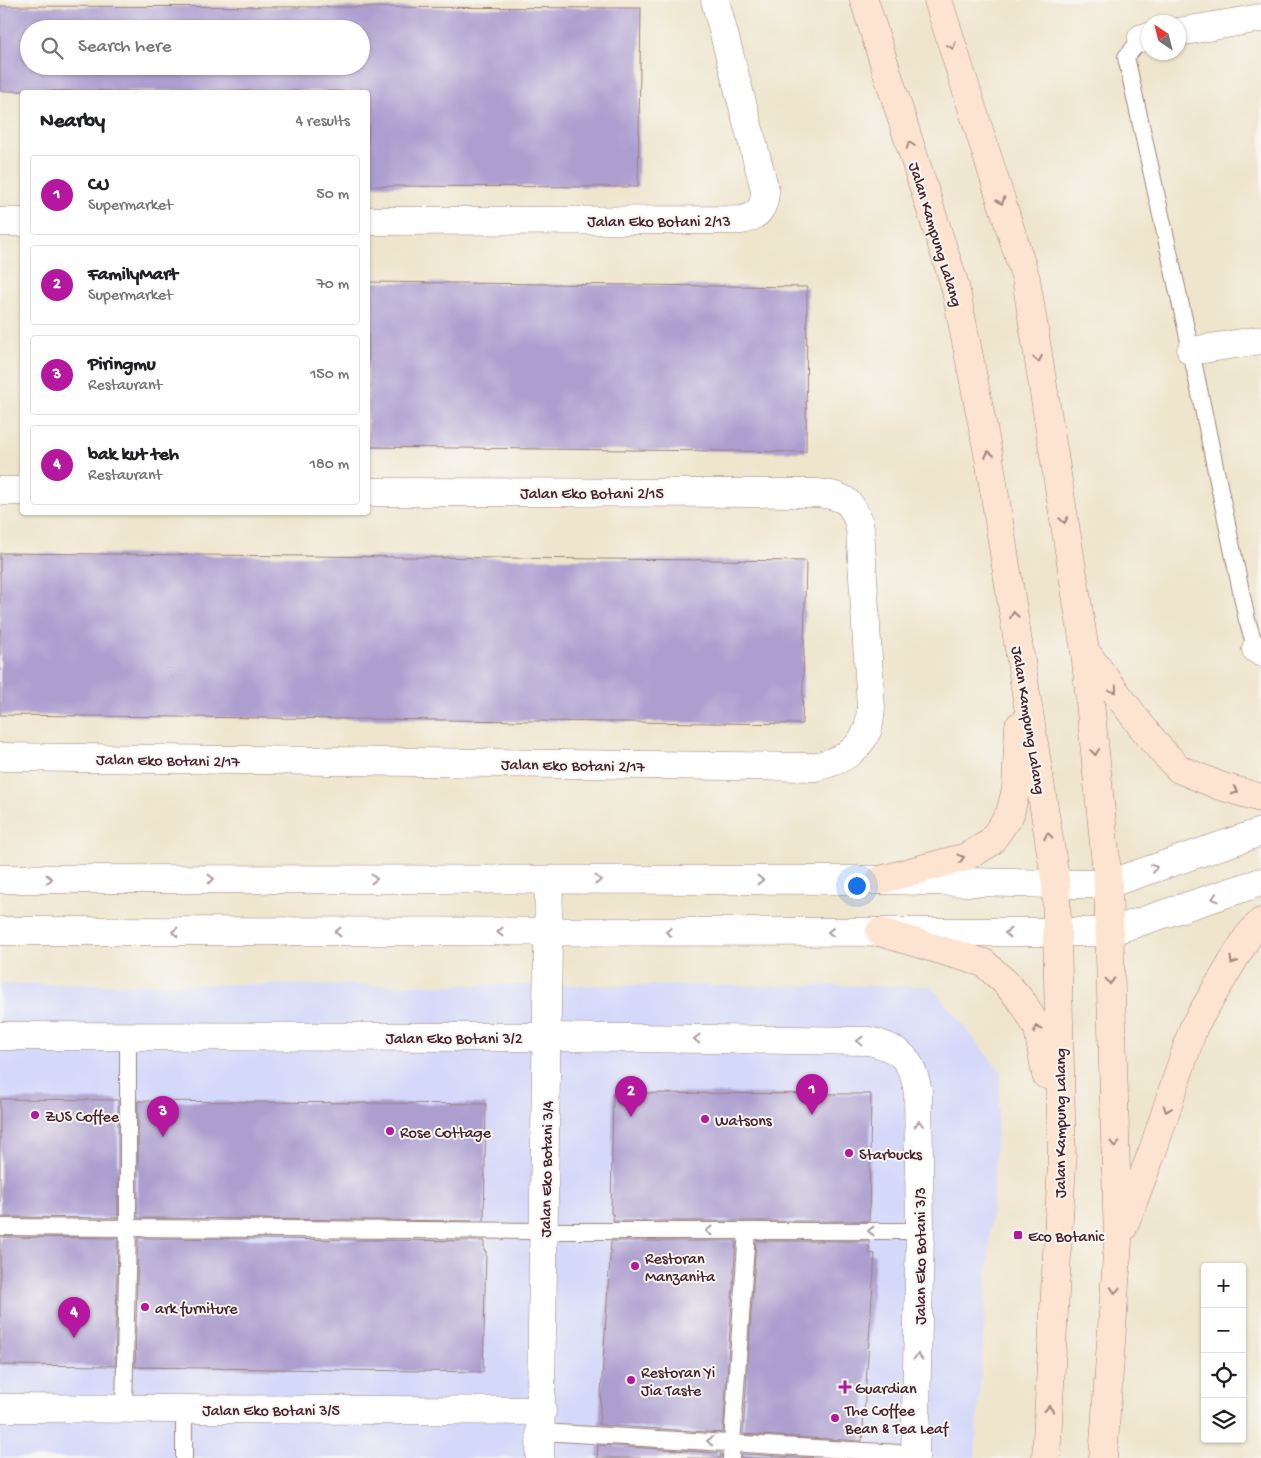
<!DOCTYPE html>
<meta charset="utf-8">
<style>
:root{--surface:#fff;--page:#f2f2f2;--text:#202124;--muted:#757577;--line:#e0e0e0;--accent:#b5179e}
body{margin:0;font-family:"Gochi Hand",sans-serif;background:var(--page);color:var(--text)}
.controls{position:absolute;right:15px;bottom:15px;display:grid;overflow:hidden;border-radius:5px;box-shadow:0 1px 4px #0004}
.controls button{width:45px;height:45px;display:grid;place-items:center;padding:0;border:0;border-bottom:1px solid var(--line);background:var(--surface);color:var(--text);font:25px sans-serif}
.compass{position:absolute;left:1141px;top:15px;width:45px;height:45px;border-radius:50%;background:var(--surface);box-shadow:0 1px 4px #0004;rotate:325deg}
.you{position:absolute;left:856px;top:885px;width:18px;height:18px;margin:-12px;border:4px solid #fff;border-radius:50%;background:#1a73e8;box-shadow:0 0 0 8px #1a73e833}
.badge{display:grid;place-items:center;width:32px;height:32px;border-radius:50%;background:var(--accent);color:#fff;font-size:16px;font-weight:700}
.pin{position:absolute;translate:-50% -41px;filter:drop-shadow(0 1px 2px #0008)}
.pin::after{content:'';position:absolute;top:26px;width:18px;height:15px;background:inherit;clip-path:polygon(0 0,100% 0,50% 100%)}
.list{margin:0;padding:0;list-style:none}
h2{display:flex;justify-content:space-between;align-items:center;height:65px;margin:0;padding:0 20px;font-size:21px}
h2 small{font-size:16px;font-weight:400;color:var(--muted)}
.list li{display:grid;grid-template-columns:32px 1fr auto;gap:15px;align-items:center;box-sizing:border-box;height:80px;margin:0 10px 10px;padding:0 10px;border:1px solid var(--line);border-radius:5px}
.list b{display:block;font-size:19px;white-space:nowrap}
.list p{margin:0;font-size:16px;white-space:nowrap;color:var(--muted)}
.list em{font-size:16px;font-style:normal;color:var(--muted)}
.icon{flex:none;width:28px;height:28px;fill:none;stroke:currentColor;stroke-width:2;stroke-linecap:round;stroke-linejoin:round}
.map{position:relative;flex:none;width:1261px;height:1458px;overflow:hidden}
.search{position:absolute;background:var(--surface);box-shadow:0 1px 4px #0004;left:20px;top:20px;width:350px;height:55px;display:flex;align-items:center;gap:12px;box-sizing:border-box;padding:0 18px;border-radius:28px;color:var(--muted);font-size:19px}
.panel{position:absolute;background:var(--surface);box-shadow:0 1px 4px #0004;left:20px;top:90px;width:350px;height:425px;border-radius:5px}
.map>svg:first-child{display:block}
.built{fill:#d4d8f9}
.building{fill:#ac9ecf;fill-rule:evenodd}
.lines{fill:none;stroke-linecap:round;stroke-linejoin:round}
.service-casing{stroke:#9c827c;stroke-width:18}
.minor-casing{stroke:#9c827c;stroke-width:29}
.tertiary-casing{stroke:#9c827c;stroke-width:29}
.secondary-casing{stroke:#9c827c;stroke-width:29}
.service{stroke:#fff;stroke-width:16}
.minor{stroke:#fff;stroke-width:28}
.tertiary{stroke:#fff;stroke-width:28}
.secondary{stroke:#fde4d1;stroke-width:28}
.oneway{stroke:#a4827e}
.oneway2{stroke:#ae9aa0}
.poi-dot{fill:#b5179e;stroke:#f6f6f2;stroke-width:2}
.labels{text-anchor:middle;stroke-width:4;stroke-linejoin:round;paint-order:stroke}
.street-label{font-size:16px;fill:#4a1f2b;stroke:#f6f6f2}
.poi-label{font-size:16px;fill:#4a1f2b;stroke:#f6f6f2;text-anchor:start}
</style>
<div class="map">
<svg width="1261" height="1458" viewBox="0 0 1261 1458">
<rect width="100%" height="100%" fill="#f6f6f2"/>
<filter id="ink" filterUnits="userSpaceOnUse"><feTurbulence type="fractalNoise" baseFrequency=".02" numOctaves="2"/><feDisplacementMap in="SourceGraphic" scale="10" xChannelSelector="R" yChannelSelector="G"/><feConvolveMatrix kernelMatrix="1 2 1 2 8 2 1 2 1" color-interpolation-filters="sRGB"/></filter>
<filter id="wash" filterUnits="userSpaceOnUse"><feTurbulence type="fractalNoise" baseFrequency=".0096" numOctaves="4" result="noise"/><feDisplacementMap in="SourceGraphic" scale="20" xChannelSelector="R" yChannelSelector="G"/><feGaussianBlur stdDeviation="1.12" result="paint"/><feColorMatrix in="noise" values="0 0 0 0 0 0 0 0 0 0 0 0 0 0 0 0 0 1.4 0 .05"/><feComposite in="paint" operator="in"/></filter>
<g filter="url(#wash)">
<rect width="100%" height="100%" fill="#efe5cc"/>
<path class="built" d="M 0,984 L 931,986 L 1001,1072 L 975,1458 L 0,1458 Z"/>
<g id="blocks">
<g class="building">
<path d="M 0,6 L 641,8 L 638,187 L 368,186 L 368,91 L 0,91 ZM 29,29 L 361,29 L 361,66 L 29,66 Z"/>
<path d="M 368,282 L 807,287 L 806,452 L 368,447 Z"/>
<path d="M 0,553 L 806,561 L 802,724 L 0,715 Z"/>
<path d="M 613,1093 L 871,1094 L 869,1221 L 613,1221 L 613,1214 L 611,1214 Z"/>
<path d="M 0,1099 L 118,1100 L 118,1218 L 0,1217 Z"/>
<path d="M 138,1101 L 486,1104 L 484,1221 L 138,1218 Z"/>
<path d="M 0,1237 L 118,1238 L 115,1366 L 0,1365 Z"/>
<path d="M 138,1238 L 484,1241 L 484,1251 L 486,1251 L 483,1372 L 135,1367 Z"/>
<path d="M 611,1241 L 736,1241 L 723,1433 L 599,1425 Z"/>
<path d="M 756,1241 L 869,1241 L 869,1253 L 875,1254 L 862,1441 L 743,1434 Z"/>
<path d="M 598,1445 L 721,1453 L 721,1458 L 597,1458 Z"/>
<path d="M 741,1454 L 813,1458 L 741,1458 Z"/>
</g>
</g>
</g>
<g filter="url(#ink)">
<use href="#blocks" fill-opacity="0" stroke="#9c827c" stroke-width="1"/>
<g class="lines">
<g class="service-casing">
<g id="service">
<path d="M 1142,38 L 1126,57 L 1191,351 L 1247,620 L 1256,649"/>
<path d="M 0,1227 L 544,1231 L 920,1231"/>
<path d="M 124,1409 L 128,1228 L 128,1036"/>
<path d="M 184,1409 L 184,1458"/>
<path d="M 541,1432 L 916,1454"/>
<path d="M 731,1458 L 747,1231"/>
</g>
</g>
<g class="minor-casing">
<g id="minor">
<path d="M 1178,32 L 1261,18"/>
<path d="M 1142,38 L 1148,37"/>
<path d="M 368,221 L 741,220 C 758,217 765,207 765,190 L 715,0"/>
<path d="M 0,222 L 22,222"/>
<path d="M 1191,351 L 1261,340"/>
<path d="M 0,491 L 22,491"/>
<path d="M 1256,649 L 1261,652"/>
<path d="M 0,757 L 814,767 C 837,762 856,755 867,731 C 870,724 870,715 871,708 L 860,528 C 853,500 844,496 817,493 L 368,492"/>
<path d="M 0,1036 L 547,1037 L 869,1041 C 902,1049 912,1059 918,1092 L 920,1231 L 915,1458"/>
<path d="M 0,1408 L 542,1411"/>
<path d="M 540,1458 L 549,880"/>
</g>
</g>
<g class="tertiary-casing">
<g id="tertiary">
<path d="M 0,879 L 880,880 L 1056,884 L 1108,884 L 1261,832"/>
<path d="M 0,931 L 1109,932 L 1261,882"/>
</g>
</g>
<g class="secondary-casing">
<g id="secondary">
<path d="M 864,0 L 955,286 L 989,458 L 1056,884 L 1062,1163 L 1046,1458"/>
<path d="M 938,0 L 1026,279 L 1085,651 L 1108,884 L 1118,1241 L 1103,1458"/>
<path d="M 1085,651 L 1142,727 L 1161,750 L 1179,769 L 1220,786 L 1261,798"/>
<path d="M 880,880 L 966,857 L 990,843 L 1010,814 L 1016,789 L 1019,726"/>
<path d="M 880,932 L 984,963 L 1006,983 L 1024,1004 L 1038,1029 L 1046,1075"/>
<path d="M 1123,1228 L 1153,1150 L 1194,1026 L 1248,936 L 1261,922"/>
</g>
</g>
<use href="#service" class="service"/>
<use href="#minor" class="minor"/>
<use href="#tertiary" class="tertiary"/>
<use href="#secondary" class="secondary"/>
</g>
<defs><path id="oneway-chevron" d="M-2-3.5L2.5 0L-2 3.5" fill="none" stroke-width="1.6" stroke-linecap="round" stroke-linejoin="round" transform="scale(1.25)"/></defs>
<g class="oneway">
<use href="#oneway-chevron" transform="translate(952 46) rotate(72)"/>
<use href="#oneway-chevron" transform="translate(910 145) rotate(-108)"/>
<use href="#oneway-chevron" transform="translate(1001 201) rotate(72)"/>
<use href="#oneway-chevron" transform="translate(1038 359) rotate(81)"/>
<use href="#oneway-chevron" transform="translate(989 454) rotate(-101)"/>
<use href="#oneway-chevron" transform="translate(1064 520) rotate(81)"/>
<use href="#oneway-chevron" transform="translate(1014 615) rotate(-99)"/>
<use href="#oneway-chevron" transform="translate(1114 690) rotate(53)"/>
<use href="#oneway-chevron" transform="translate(1095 752) rotate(84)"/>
<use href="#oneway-chevron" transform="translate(1235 791) rotate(16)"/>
<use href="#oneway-chevron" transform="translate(1048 836) rotate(-99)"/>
<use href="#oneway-chevron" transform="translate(961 858) rotate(-18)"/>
<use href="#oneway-chevron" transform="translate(1233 961) rotate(121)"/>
<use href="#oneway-chevron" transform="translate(1110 981) rotate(88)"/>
<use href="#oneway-chevron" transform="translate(1037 1029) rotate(-111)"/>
<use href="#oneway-chevron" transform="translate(1167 1109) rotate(109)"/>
<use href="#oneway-chevron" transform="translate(1115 1144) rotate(88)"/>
<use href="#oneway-chevron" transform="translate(1115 1290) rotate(94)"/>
<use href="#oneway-chevron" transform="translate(1049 1409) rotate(-87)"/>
</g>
<g class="oneway2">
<use href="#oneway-chevron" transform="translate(1154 868) rotate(-19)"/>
<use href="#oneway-chevron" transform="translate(49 879)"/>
<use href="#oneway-chevron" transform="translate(211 879)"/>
<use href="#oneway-chevron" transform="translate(374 879)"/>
<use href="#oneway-chevron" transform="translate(598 880)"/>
<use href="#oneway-chevron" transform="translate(760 880)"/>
<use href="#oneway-chevron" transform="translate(1215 898) rotate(162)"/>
<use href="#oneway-chevron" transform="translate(175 932) rotate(-180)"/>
<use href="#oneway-chevron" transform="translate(338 932) rotate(-180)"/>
<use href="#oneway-chevron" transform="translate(500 932) rotate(-180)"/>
<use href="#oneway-chevron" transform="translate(669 932) rotate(-180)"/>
<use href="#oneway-chevron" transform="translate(831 932) rotate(-180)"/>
<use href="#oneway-chevron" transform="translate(1008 933) rotate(-180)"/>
<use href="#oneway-chevron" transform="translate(697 1039) rotate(-179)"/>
<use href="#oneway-chevron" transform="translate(860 1041) rotate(-179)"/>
<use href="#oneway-chevron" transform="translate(919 1124) rotate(-91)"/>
<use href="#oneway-chevron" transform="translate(709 1231) rotate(180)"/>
<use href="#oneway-chevron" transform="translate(871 1231) rotate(-180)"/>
<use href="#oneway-chevron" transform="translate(918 1357) rotate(-89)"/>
<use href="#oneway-chevron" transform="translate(710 1441) rotate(-177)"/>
</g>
</g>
<g class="poi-dot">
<circle cx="35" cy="1115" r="5"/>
<circle cx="705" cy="1119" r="5"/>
<circle cx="390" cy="1131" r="5"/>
<circle cx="849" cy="1153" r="5"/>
<rect x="1013" y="1230" width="10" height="10" rx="2.5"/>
<circle cx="635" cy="1266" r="5"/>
<circle cx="145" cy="1307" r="5"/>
<circle cx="631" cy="1380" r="5"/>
<path d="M842.5 1379.5h5v5h5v5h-5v5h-5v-5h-5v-5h5z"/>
<circle cx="835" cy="1418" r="5"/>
</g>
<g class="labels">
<g class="street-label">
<text x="659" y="226">Jalan Eko Botani 2/13</text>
<text transform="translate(937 234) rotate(73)" y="6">Jalan Kampung Lalang</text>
<text x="592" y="498">Jalan Eko Botani 2/15</text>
<text transform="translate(1030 720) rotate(81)" y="6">Jalan Kampung Lalang</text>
<text transform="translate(168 759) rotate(1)" y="6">Jalan Eko Botani 2/17</text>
<text transform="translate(573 764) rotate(1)" y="6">Jalan Eko Botani 2/17</text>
<text x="454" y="1043">Jalan Eko Botani 3/2</text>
<text transform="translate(1059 1123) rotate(-90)" y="6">Jalan Kampung Lalang</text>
<text transform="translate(545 1169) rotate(-89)" y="6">Jalan Eko Botani 3/4</text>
<text transform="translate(919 1256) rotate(-90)" y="6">Jalan Eko Botani 3/3</text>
<text x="271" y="1415">Jalan Eko Botani 3/5</text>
</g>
<g class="poi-label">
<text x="45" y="1121">ZUS Coffee</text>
<text x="715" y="1125">Watsons</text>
<text x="400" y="1137">Rose Cottage</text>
<text x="859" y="1159">Starbucks</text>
<text x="1028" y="1241">Eco Botanic</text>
<text x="645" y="1263">Restoran<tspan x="645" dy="18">Manzanita</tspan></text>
<text x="155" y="1313">ark furniture</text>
<text x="641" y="1377">Restoran Yi<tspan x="641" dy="18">Jia Taste</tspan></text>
<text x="855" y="1393">Guardian</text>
<text x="845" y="1415">The Coffee<tspan x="845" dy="18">Bean &amp; Tea Leaf</tspan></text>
</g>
</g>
</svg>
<div class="controls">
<button>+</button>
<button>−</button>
<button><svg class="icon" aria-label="locate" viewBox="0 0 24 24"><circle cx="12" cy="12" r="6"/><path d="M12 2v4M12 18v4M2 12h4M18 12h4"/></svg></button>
<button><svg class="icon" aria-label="layers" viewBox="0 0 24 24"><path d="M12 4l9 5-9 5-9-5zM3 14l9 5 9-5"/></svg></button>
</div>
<svg class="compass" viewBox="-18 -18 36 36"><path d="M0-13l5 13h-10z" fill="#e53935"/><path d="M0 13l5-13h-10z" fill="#757577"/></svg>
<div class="you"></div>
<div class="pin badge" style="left:812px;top:1115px">1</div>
<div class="pin badge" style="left:631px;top:1117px">2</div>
<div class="pin badge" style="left:163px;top:1137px">3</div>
<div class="pin badge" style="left:74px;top:1338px">4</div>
<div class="search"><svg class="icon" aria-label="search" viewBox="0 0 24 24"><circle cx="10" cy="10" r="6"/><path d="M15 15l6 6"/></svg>Search here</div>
<section class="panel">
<h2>Nearby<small>4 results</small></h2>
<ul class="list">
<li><span class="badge">1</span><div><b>CU</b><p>Supermarket</p></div><em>50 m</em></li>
<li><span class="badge">2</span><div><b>FamilyMart</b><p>Supermarket</p></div><em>70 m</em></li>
<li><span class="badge">3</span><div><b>Piringmu</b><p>Restaurant</p></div><em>150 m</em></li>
<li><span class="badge">4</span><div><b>bak kut teh</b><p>Restaurant</p></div><em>180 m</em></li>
</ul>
</section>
</div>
